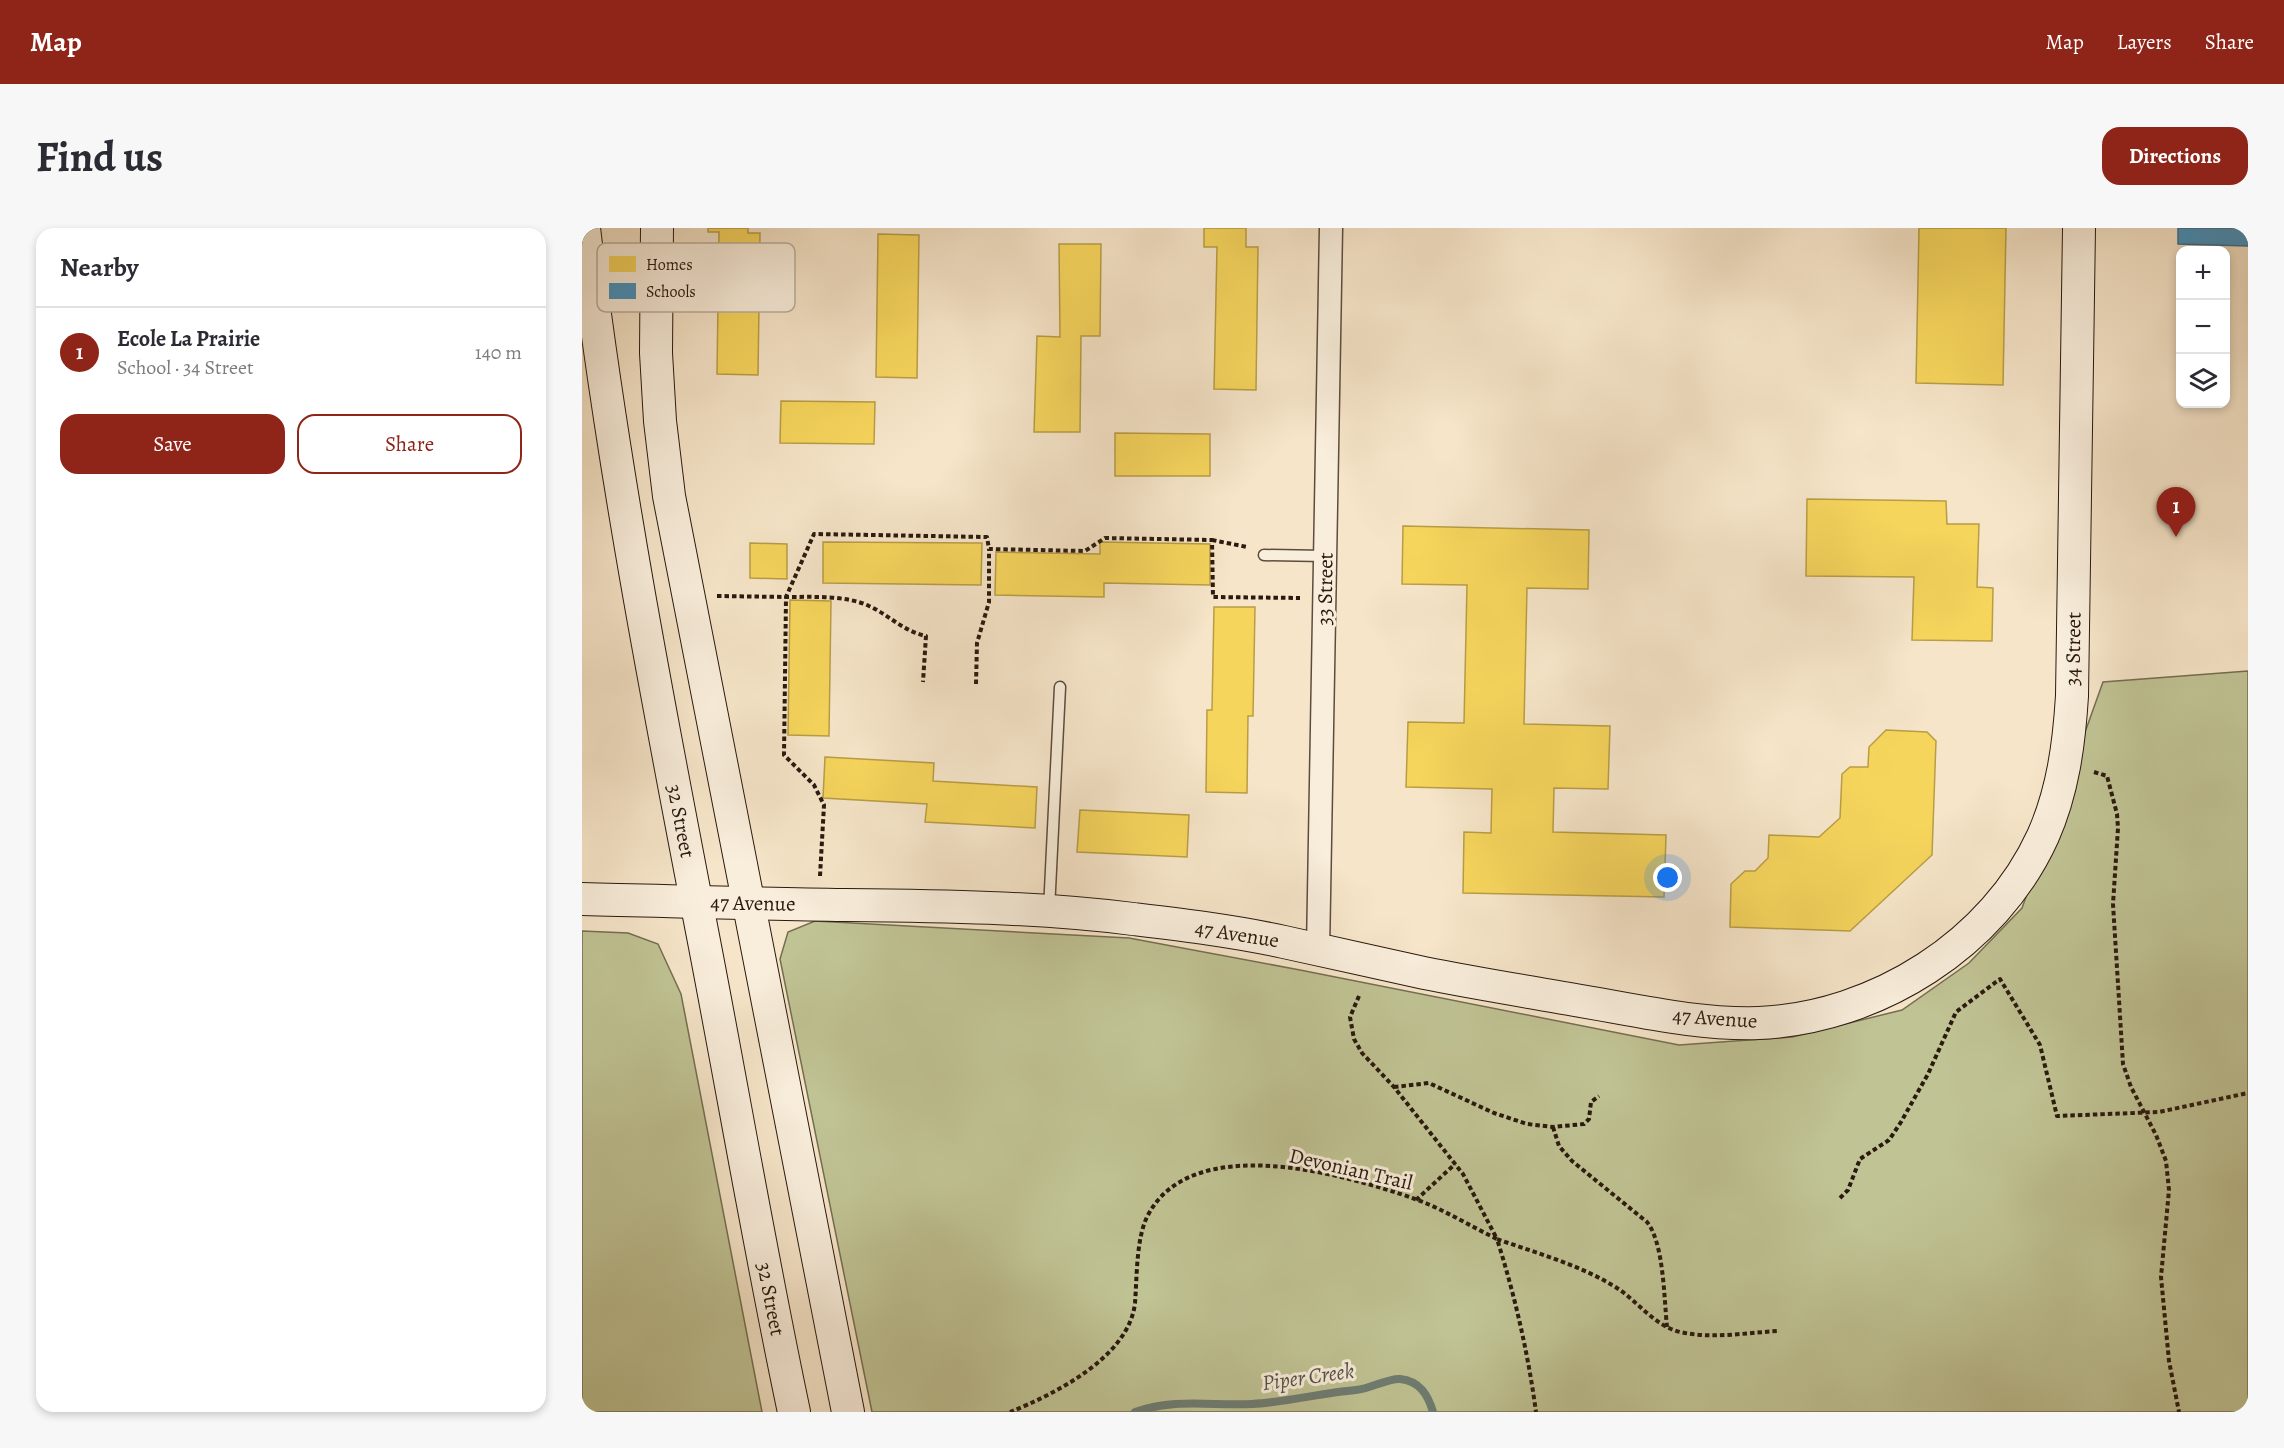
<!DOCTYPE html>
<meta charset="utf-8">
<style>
:root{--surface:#fff;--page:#f7f7f7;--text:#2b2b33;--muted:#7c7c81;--line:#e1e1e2;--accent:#8f2418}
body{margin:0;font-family:Alegreya,serif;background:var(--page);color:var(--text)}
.controls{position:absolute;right:18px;top:18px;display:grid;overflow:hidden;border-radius:12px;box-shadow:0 3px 9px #0003}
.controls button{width:54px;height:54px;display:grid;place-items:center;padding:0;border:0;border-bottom:2px solid var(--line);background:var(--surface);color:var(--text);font:30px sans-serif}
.you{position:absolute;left:1086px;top:650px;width:21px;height:21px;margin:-15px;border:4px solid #fff;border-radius:50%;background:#1a73e8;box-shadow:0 0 0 9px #1a73e833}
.badge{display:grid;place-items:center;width:39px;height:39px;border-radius:50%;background:var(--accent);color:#fff;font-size:20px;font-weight:700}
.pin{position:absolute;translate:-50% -50px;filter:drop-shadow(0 2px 3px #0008)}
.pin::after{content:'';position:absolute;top:32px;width:21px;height:18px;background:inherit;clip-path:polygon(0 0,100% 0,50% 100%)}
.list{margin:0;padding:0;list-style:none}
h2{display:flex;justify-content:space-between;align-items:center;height:78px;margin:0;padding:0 24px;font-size:26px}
h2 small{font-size:20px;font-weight:400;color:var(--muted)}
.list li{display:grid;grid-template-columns:39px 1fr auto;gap:18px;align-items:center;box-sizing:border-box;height:90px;padding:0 24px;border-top:2px solid var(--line)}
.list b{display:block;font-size:22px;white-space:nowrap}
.list p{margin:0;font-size:20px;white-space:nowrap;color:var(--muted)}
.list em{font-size:20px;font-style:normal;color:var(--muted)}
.actions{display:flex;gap:12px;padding:18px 24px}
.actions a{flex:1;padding:14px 0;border:2px solid var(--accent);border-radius:18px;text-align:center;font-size:21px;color:var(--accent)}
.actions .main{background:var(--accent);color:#fff}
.icon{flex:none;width:33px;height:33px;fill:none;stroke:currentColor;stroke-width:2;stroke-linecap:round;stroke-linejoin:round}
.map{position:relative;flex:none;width:1666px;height:1184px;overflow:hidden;border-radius:18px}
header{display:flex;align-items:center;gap:36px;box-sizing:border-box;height:84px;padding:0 30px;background:var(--accent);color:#fff}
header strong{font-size:28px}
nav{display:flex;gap:33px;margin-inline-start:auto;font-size:21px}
.intro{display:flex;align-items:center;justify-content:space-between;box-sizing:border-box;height:144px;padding:0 36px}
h1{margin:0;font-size:42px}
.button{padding:15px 27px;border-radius:18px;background:var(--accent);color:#fff;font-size:21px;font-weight:700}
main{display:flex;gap:36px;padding:0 36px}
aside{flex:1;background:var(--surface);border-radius:18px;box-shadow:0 3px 9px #0003}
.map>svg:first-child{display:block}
.green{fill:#c0c394;stroke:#746e52;stroke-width:1.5}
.homes{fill:#f6d55c;stroke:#b89d45;stroke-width:1.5}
.schools{fill:#4393c3;stroke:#3b6e8d;stroke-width:1.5}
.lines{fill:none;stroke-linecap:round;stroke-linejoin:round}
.stream{stroke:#6f7d73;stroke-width:8}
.lane-casing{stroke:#5c4c3e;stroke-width:13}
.street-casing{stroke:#5c4c3e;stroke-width:25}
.secondary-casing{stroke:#29190f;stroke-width:34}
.path{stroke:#29190f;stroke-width:4;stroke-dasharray:4.5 3;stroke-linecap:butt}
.lane{stroke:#f9eedc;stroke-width:10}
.street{stroke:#f9eedc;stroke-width:22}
.secondary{stroke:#f9eedc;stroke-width:32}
.labels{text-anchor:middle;stroke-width:6;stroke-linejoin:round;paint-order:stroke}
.street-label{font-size:21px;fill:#29190f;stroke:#f9eedc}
.water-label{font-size:22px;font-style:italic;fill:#525349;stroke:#f9eedc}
.key{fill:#f9eedc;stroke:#bbae9e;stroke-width:1.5}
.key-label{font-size:16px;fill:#29190f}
</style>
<header>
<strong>Map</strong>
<nav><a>Map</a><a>Layers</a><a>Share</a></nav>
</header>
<div class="intro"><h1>Find us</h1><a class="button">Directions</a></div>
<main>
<aside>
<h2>Nearby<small></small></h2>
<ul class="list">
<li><span class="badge">1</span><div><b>Ecole La Prairie</b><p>School · 34 Street</p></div><em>140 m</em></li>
</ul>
<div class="actions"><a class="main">Save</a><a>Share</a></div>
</aside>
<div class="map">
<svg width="1666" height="1184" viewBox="0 0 1666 1184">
<rect width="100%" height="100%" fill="#f6e5c9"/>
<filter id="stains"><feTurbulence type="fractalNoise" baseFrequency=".00333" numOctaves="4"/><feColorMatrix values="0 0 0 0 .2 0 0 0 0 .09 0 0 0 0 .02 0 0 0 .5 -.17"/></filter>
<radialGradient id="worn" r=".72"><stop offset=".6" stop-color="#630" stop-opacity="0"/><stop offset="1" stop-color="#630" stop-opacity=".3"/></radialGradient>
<g class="green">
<path d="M 1666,443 L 1666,1184 L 290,1184 L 198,731 L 206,704 L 233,693 L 547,710 L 718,742 L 1097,817 L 1210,809 L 1320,782 L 1387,735 L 1440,680 L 1521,454 Z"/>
<path d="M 0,703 L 46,705 L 76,716 L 99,766 L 180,1184 L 0,1184 Z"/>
</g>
<g class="homes">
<path d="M 126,0 L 166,0 L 166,5 L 178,5 L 176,147 L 135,146 L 137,4 L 126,4 Z"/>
<path d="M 622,0 L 664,0 L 664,19 L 676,19 L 674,162 L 632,161 L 635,19 L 622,19 Z"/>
<path d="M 1337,0 L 1424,0 L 1421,157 L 1334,155 Z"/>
<path d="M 296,6 L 337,7 L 335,150 L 294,149 Z"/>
<path d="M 477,16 L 519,16 L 518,108 L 499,108 L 498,204 L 452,204 L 455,108 L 478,109 Z"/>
<path d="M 199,173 L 293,174 L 292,216 L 198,215 Z"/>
<path d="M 533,205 L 628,206 L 628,248 L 533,248 Z"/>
<path d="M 1225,271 L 1364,273 L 1365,296 L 1397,296 L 1395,359 L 1411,360 L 1410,413 L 1330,412 L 1332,349 L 1224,348 Z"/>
<path d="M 821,298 L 1007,302 L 1006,361 L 945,360 L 942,496 L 1028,498 L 1026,561 L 972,560 L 971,604 L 1084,607 L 1082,669 L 881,665 L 882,604 L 909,605 L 910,561 L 824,559 L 826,494 L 882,495 L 885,357 L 820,356 Z"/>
<path d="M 241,314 L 400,315 L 399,357 L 241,355 Z"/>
<path d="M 518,314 L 628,316 L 628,357 L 522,355 L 522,369 L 413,367 L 414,324 L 518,326 Z"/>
<path d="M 168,315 L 205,316 L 205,351 L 168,350 Z"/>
<path d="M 208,372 L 249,373 L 247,508 L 206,507 Z"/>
<path d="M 632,379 L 673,379 L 671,488 L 666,488 L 665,565 L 624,564 L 625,482 L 630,482 Z"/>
<path d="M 1304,502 L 1345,504 L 1354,513 L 1350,627 L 1268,703 L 1148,699 L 1149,656 L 1163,643 L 1173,643 L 1186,630 L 1187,607 L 1237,609 L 1258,590 L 1260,546 L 1268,539 L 1286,539 L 1287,519 Z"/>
<path d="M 243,529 L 352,535 L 351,553 L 455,559 L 453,600 L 343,594 L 345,576 L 241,570 Z"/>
<path d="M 498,582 L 607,587 L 605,629 L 495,624 Z"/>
</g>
<path class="schools" d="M 1596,0 L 1666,0 L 1666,18 L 1596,16 Z"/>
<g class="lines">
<path class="stream" d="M 553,1184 C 594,1170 629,1178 670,1176 C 706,1174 739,1165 774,1162 C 788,1161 806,1150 818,1151 C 838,1153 846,1167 851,1184"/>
<g class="lane-casing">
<g id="lane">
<path d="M 682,327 L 743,328"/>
<path d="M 467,682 L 478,459"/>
</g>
</g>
<g class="street-casing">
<path id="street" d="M 736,722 L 749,0"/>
</g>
<g class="secondary-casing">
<g id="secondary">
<path d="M 2,0 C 30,236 75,470 120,703 C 151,863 178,1024 212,1184"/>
<path d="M 75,0 L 74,125 L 78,193 L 87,268 L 266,1184"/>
<path d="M 0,671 C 88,673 175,676 263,677 C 359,678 455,679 551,691 C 601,697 652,703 702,714 C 749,724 795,735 842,745 C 892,755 942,763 993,772 C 1053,782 1116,797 1177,795 C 1294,790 1412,716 1461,608 C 1481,563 1487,516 1490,468 L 1497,0"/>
</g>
</g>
<g class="path">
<path d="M 630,312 L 665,319"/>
<path d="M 135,368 L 204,369 L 232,306 L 405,309 L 407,321 L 503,323 L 523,310 L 630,312 L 631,369 L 718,370"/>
<path d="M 394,456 L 395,415 L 407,374 L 407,321"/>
<path d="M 1512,544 L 1525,548 L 1535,586 L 1536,600 L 1531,676 L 1541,836 L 1549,859 L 1574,907 L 1584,933 L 1587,962 L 1579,1049 L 1587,1133 L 1597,1184"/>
<path d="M 238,648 L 242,577 L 232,557 L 202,527 L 204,369 C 229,369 264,367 287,378 C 307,387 321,403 344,408 L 341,454"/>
<path d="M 777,768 L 768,789 L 772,811 L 780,825 L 812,859 L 881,946 L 915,1011 C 954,1025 995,1036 1030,1057 C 1055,1071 1070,1097 1098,1104 C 1129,1111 1163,1105 1195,1103"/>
<path d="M 812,859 L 847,855 L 912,885 L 945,896 L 971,899 L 1002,896 L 1007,891 L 1009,874 L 1017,868"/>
<path d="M 971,899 L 977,918 L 990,933 L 1065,994 C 1082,1015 1082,1071 1085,1099"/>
<path d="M 1258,970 L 1266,962 L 1278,931 L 1307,912 L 1319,894 L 1346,846 L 1374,784 L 1418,751 L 1458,817 L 1475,888 L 1577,884 L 1666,865"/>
<path d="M 834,972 L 873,936"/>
<path d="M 428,1184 C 473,1166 547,1129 553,1075 C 555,1050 554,1012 565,989 C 608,902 762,946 833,971 C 861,981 888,998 915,1011 C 933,1068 946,1125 954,1184"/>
</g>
<use href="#lane" class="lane"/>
<use href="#street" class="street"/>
<use href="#secondary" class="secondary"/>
</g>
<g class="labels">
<g class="street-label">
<text transform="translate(743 361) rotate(-89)" y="7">33 Street</text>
<text transform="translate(1491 421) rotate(-89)" y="7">34 Street</text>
<text transform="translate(99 593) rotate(79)" y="7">32 Street</text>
<text transform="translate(171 675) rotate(1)" y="7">47 Avenue</text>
<text transform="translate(655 706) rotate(9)" y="7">47 Avenue</text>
<text transform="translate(1133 790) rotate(4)" y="7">47 Avenue</text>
<text transform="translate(769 941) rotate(13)" y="7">Devonian Trail</text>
<text transform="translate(189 1071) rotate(79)" y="7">32 Street</text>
</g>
<g class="water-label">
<text transform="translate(726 1148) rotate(-8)" y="8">Piper Creek</text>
</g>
</g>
<rect x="15" y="15" width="198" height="69" rx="9" class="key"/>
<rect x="27" y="28" width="27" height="16" fill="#f6d55c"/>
<rect x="27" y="55" width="27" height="16" fill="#4393c3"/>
<g class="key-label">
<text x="64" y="42">Homes</text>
<text x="64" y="69">Schools</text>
</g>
<rect width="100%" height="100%" filter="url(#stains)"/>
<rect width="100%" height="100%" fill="url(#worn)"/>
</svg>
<div class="controls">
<button>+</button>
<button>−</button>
<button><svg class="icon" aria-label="layers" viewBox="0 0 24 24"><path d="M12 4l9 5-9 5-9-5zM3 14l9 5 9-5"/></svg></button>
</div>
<div class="you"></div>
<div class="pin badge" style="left:1594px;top:309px">1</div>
</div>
</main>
